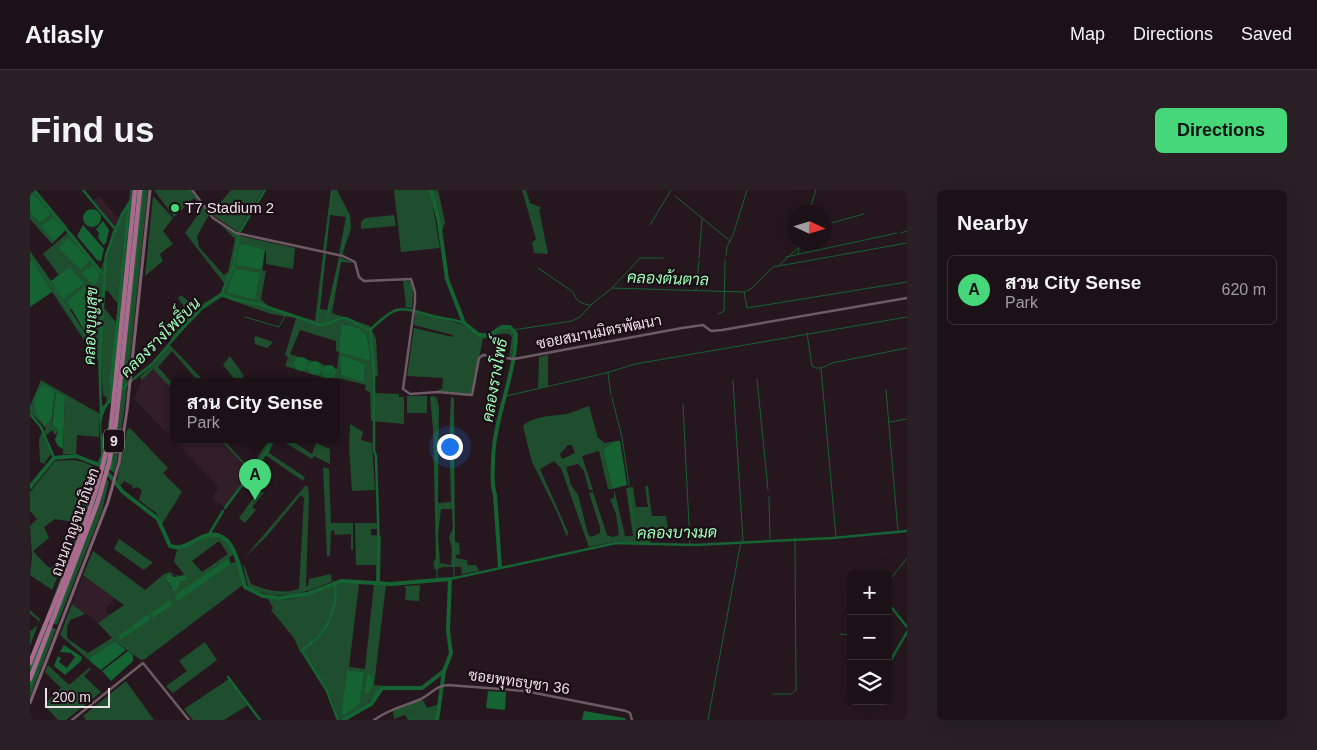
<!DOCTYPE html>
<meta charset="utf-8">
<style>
:root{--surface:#1c1117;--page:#291f24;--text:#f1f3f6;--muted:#a09da1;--line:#3a3136;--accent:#45d77a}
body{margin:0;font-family:Helvetica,Sarabun,sans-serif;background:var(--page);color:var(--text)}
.controls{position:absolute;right:15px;bottom:15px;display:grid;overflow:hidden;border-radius:8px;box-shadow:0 5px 20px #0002}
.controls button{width:45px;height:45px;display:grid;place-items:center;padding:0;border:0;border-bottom:1px solid var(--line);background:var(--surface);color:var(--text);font:25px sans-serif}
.compass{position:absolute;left:757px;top:15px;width:45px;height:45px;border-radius:50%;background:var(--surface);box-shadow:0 5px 20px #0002;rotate:94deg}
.scale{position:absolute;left:15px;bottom:12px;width:65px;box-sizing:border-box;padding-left:5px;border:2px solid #ebe0e5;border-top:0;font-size:14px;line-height:18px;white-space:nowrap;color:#ebe0e5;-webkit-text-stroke:4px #1c0e16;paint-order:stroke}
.you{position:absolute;left:419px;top:256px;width:18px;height:18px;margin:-12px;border:4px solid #fff;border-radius:50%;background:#1a73e8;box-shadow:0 0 0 8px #1a73e833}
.badge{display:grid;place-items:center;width:32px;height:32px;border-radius:50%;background:var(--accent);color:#111;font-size:16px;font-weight:700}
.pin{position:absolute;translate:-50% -41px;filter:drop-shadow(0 1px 2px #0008)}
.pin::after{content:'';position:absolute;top:26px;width:18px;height:15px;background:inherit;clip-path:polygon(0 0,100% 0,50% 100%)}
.popup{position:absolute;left:140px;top:188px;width:170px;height:65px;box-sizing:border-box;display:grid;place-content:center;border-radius:8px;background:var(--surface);filter:drop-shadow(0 1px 4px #0005);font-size:16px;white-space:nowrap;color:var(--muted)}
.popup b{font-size:19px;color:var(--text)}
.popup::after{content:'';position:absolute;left:50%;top:100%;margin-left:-10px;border:10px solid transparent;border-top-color:var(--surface)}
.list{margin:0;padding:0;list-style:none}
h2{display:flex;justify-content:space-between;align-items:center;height:65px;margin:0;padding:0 20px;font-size:21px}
h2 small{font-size:16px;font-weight:400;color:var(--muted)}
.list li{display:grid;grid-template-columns:32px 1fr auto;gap:15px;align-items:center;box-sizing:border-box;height:70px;margin:0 10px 10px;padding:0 10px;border:1px solid var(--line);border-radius:8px}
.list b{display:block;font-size:19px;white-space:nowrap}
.list p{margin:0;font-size:16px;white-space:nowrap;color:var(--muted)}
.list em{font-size:16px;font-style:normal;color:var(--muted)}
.icon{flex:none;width:28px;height:28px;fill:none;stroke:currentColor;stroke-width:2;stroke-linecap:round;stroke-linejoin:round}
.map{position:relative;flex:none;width:877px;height:530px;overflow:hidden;border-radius:8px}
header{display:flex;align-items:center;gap:30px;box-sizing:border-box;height:70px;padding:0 25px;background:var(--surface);border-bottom:1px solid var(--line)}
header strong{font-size:24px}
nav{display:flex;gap:28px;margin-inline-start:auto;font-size:18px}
.intro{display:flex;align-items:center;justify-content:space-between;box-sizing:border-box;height:120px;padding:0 30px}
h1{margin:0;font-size:35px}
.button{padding:12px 22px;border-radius:8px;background:var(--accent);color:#111;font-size:18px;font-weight:700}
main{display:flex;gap:30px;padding:0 30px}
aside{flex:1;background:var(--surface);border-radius:8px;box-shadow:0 5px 20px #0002}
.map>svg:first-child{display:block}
.built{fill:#321e29}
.green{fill:#1e4e2d;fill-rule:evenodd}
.water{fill:#156232}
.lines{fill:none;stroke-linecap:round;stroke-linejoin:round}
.stream{stroke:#156232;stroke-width:1}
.canal{stroke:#156232;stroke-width:2.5}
.river{stroke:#156232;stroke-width:4}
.tertiary{stroke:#6d5b64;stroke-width:2.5}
.secondary{stroke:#7f6070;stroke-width:3}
.motorway{stroke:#aa6a8d;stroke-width:4.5}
.poi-dot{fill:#45d77a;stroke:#1c0e16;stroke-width:2}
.labels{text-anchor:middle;stroke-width:4.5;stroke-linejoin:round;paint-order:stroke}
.shield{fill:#1c0e16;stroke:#ada1a7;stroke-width:1}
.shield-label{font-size:14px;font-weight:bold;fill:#ebe0e5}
.poi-label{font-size:15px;fill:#ebe0e5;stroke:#1c0e16;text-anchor:start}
.street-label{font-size:15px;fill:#ebe0e5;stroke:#1c0e16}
.water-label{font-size:16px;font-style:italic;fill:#9bfeb6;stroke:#1c0e16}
</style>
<header>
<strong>Atlasly</strong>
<nav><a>Map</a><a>Directions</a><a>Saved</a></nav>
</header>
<div class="intro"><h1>Find us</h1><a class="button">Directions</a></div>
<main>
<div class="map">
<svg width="877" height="530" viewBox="0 0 877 530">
<rect width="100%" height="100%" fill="#26171f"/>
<g class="built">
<path d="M 69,6 L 89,29 L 85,38 L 63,11 Z"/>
<path d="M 123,179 L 144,201 L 144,249 L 189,249 L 221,282 L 195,317 L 182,308 L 189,297 L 104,209 L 112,190 Z"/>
<path d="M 53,385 L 85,408 L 75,420 L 80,425 L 68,433 L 42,414 Z"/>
</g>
<g class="green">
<path d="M 0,0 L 6,0 L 38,38 L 22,54 L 0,29 Z"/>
<path d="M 100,0 L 118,0 L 96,207 L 85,285 L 83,282 L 84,263 L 75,256 L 81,213 L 76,213 L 77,208 L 73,205 L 70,164 L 68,164 L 68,171 L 0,69 L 0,61 L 24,95 L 39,77 L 29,85 L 13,64 L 40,41 L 71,80 L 83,40 L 99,12 ZM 75,101 L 78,101 L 88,114 L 86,132 L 74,118 L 73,125 L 68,125 L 67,134 L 61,119 L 65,117 L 63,113 L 58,116 L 58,124 L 66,137 L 66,156 L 63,155 L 40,120 L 63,102 L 74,118 Z"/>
<path d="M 124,0 L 160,0 L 179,25 L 167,46 L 169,57 L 194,85 L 198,82 L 205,49 L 191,35 L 210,46 L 265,58 L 263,79 L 236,74 L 236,61 L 209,55 L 207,75 L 236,81 L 231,109 L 238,116 L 285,131 L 293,64 L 296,64 L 290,119 L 297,120 L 309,67 L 324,73 L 311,72 L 302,123 L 340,136 L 346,149 L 348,186 L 345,187 L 345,203 L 369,204 L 369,207 L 374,207 L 374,234 L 341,231 L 340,202 L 335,200 L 336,195 L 308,188 L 301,190 L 255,176 L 258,167 L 255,165 L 266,128 L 241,124 L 192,107 L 175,118 L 171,115 L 191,103 L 194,93 L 155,43 L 172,19 L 164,8 L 144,27 ZM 315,134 L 337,145 L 341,170 L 309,161 ZM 270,140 L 306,151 L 306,161 L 309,162 L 307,179 L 260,164 ZM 313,167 L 335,174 L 334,191 L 311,185 L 310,169 Z"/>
<path d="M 201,0 L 233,0 L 208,42 L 181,24 Z"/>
<path d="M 301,0 L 307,0 L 320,25 L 321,39 L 312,65 L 309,63 L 316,27 L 300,25 L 296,61 L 293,60 Z"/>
<path d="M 364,0 L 400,0 L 410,58 L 371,62 Z"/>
<path d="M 403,0 L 408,0 L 415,32 L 412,42 Z"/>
<path d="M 492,0 L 496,0 L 500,13 L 512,18 L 509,19 L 518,64 L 504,63 L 502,53 L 506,49 Z"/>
<path d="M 123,6 L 143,28 L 133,41 L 143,54 L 130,64 L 133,71 L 115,86 Z"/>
<path d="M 364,25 L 366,36 L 331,39 L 331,32 L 335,28 Z"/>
<path d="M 373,90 L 381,92 L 383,99 L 382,118 L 374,117 L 376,116 Z"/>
<path d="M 151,105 L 171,122 L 141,152 L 142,143 L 160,126 L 148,108 Z"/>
<path d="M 385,121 L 431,134 L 450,146 L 465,144 L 476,137 L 483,143 L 485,148 L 481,168 L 479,168 L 482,147 C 476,139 462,147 453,149 L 441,205 L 407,201 L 412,198 L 413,188 L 377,186 L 384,138 L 423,147 L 423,145 L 384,135 Z"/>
<path d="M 226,146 L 243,152 L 237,158 L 225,154 L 224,148 Z"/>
<path d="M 139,154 L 174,191 L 168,191 L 142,161 L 128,177 L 144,195 L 144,201 L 123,179 L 112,190 L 110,187 L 125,173 Z"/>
<path d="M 518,165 L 518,196 L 508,199 L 509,167 Z"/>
<path d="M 200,166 L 214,186 L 210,191 L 206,191 L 193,175 Z"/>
<path d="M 11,190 L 70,224 L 69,247 L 47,245 L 46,264 L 33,264 L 35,206 L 26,203 L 22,230 L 22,235 L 28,240 L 25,245 L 22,240 L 17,245 L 14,242 L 16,238 L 0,222 L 0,216 ZM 13,194 L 25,202 L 22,227 Z"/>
<rect x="377" y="206" width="20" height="17"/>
<path d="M 403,206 L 407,208 L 409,218 L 408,313 L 421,312 L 419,249 L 421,207 L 424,208 L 425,352 L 429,353 L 430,364 L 426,365 L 426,368 L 437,370 L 438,375 L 446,375 L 449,381 L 432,384 L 431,377 L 413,377 L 405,380 L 403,373 L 406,368 L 403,239 L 400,207 ZM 411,319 L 422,319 L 423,338 L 419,347 L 422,359 L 421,375 L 410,373 L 408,345 Z"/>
<path d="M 559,216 L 568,248 L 575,253 L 586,251 L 573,259 L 582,299 L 578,299 L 569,261 L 552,266 L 563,300 L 559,300 L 554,281 L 548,274 L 536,277 L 541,295 L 548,305 L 558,344 L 561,347 L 570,343 L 570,337 L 559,303 L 563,302 L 577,345 L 583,347 L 589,345 L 586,324 L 580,309 L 584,308 L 584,299 L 595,346 L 603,346 L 596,298 L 603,297 L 606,317 L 618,317 L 615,296 L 618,296 L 622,326 L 636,326 L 639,347 L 623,347 L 619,354 L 583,352 L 559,357 L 531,278 L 524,271 L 510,279 L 538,342 L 537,347 L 526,320 L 502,272 L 493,236 C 502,226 524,226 536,224 C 544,223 551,218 559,216 ZM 538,255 L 542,255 L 545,263 L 532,269 L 530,264 Z"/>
<path d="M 320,234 L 333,242 L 331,250 L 342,253 L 345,300 L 322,301 L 319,258 Z"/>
<path d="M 100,238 L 138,278 L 133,283 L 152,302 L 132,334 L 126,323 L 109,310 L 112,300 L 107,297 L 102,299 L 103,296 L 94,291 L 90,296 L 87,291 L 97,240 Z"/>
<path d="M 12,242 L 21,264 L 14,274 L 10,272 L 9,249 Z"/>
<path d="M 189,249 L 193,249 L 220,279 L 237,253 L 236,249 L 245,249 L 239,263 L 275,287 L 273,291 L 235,265 L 221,282 Z"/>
<path d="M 249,249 L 259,249 L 282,264 L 286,253 L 300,259 L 300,274 L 284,266 L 282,269 Z"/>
<path d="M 43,270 C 59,272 70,279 79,292 L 72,321 L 27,435 L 15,430 L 53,327 L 44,332 L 25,329 L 14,337 L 19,348 L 3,361 L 18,377 L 21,378 L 35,363 L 36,365 L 22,400 L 0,385 L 2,367 L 0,336 L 7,329 L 0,321 L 0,302 L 25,271 Z"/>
<path d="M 293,277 L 299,279 L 301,333 L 323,333 L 323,360 L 321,360 L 321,344 L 305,345 L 304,340 L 301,341 L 300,366 L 297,366 Z"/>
<path d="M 275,296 L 278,296 L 279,307 L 276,396 L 278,396 L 279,389 L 301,384 L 302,391 C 276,404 245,412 218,397 L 213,376 L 214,375 L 221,394 C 236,401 253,404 269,399 L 274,308 L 271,305 L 237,346 L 215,367 Z"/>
<path d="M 229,300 L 234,303 L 222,317 L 226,320 L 215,333 L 209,328 Z"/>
<path d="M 325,333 L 348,333 L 349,339 L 341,339 L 341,345 L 351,346 L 350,392 L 346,391 L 346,375 L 326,375 Z"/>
<path d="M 180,346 C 192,346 198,354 204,364 L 199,368 L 201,373 L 207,372 L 213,395 L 115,469 L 111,470 L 85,451 L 61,468 L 62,473 L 30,445 L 42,414 L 55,424 L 40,430 L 37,437 L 37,448 L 58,463 L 82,448 L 68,433 L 94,415 L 53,385 L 63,361 L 115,400 L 134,384 L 140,382 L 147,386 L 154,384 L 144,372 L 147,359 ZM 189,351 L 198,364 L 172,382 L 162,371 ZM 142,385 L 155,385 L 150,392 L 141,399 L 137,389 Z"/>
<path d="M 89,349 L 122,372 L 122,373 L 114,380 L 84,359 Z"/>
<path d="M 313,392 L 329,394 L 319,477 L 335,479 L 344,394 L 356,395 L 344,495 L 355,496 L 337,514 L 309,530 L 301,507 L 274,464 L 270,462 L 264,448 L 241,420 L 243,418 L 237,407 C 267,416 287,397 313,392 ZM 317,480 L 334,482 L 330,514 L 313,526 L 311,524 Z"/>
<path d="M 390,395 L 389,411 L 375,410 L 376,399 L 374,396 Z"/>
<path d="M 0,420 L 10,429 L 0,456 L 0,441 L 8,435 L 8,430 L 0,424 Z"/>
<path d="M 13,433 L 26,439 L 0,507 L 0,467 Z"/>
<path d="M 175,452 L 187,470 L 143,503 L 136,496 L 157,481 L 149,471 Z"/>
<path d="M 18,475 L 39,495 L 59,478 L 61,479 L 54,486 L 71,502 L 36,530 L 28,530 L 14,515 L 31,498 L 15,482 Z"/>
<path d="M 199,489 L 218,515 L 194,530 L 163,530 L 154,519 Z"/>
<path d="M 96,491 L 124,530 L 56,530 L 53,526 Z"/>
<path d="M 393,510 L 397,518 L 407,515 L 407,530 L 378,530 L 375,525 L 364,529 L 363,520 Z"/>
</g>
<g class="water">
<path d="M 0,0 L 19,21 L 20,25 L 10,33 L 0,22 Z"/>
<path d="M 104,0 L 114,0 L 91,212 L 85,215 L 81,213 L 82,197 L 79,195 L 86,133 L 89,132 Z"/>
<circle cx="62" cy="28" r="9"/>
<path d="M 23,27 L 34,39 L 34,41 L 24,51 L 11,36 Z"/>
<path d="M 73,31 L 79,40 L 76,53 L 73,55 L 68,47 L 69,43 L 66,39 Z"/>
<path d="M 53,35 L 74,59 L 71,71 L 67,70 L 47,46 Z"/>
<path d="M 38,48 L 60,70 L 51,80 L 30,59 L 30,56 Z"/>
<path d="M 214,54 L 235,60 L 232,80 L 206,75 L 209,55 Z"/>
<path d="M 2,70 L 22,102 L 0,117 L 0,71 Z"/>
<path d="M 63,75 L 70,85 L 64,97 L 52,83 Z"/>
<path d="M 39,77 L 54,93 L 33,109 L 21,91 Z"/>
<path d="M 205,79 L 230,83 L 225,109 L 198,103 L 197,100 Z"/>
<path d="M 55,96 L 68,110 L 57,120 L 66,137 L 66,156 L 61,152 L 37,111 Z"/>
<path d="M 312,134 L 328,138 L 337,145 L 341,171 L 311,163 L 309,161 Z"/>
<path d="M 68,164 L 70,164 L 71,170 L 72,216 L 79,213 C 68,229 68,250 84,263 L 83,282 L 68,272 L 71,265 Z"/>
<path d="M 313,166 L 335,174 L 334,192 L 311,185 L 310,168 Z"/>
<circle cx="271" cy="174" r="7"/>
<circle cx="285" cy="178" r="7"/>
<circle cx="299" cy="182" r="7"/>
<path d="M 13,194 L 25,201 L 22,227 L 15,236 C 3,221 0,211 13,194 Z"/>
<path d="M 26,202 L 35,206 L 33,259 L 28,256 L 25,250 L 28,240 L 22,235 Z"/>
<path d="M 586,251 L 590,251 L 597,295 L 582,299 L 573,259 Z"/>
<path d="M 71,290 L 75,298 L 26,433 L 16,429 Z"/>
<path d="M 198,369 L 200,374 L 148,411 L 145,405 Z"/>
<path d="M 139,384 L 144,387 L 155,385 L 158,389 L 150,392 L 147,400 L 143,401 L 136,388 Z"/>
<path d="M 140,410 L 143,414 L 123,428 L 120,424 Z"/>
<path d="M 117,425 L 121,429 L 90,450 L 88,446 L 100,438 L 102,438 L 102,436 Z"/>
<path d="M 13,435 L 23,439 L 0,499 L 0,470 Z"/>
<path d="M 85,451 L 96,460 L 71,480 L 62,473 L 60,468 Z"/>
<path d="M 34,455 L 52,467 L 51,471 L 35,485 L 24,476 L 28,466 L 31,468 L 29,472 L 37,478 L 45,467 L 41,463 L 30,462 Z"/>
<path d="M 98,461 L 103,465 L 103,471 L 81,491 L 72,481 Z"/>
<path d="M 317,480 L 334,482 L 330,514 L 313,526 L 311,524 Z"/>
<path d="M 338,483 L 343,487 L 342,498 L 339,503 L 334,503 Z"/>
<path d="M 458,501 L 476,502 L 475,520 L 456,518 Z"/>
<path d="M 554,521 L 595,528 L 596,530 L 552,530 Z"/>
</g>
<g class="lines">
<g class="stream">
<path d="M 158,0 L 163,7"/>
<path d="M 645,6 L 700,51"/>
<path d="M 779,22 L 786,0"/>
<path d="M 620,35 L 641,0"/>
<path d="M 794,35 L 834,24"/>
<path d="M 871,43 L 877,41"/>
<path d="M 0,63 L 2,67"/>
<path d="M 312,64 L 319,26"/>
<path d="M 768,64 L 770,52"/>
<path d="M 696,65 L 697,57 L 703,45 L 717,0"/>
<path d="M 756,67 L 867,43"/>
<path d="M 669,68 L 672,29"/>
<path d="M 5,70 L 70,169"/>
<path d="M 749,75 L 775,52"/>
<path d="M 508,78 L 543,102 C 546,111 551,114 560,115"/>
<path d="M 582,98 L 610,68 L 633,68"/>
<path d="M 666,100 L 669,71"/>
<path d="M 714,102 L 721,99 L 743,77 L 877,53"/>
<path d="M 688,124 L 694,121 L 695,70"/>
<path d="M 215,127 L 249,137 L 256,124"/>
<path d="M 287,135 L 302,0"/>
<path d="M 295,135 L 311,68"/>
<path d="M 483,140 L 542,131 L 550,127 L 562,114 L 582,98 L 714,102 L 717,118 L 877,92"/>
<path d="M 777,143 L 782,176 C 789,181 796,176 802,173 L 877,158"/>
<path d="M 791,178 L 806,347"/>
<path d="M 578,183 L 581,205"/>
<path d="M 727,189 L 738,300"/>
<path d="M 703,191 L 713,351"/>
<path d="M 856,200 L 868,342"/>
<path d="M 476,206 L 576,183 L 605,174 L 877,127"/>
<path d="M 403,208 L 406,237 L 407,391"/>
<path d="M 582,208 L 592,247 L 599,295"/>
<path d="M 422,210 L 424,387"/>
<path d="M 653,214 L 660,355"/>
<path d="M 860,232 L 877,229"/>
<path d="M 599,299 L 607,355"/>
<path d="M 739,307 L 740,349"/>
<path d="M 858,392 L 877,368"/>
<path d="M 810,444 L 817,445 L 821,439"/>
<path d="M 743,504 L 761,504 L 766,500 L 765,348"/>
<path d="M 380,530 L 380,528 L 388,526"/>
<path d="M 678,530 L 711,351"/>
</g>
<g class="canal">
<path d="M 4,0 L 73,84"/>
<path d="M 53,0 L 85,39"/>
<path d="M 192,103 L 203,78 L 209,43 L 235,0"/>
<path d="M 87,135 L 99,14"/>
<path d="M 340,140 L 344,180 L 344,261 L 346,266 C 347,309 350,350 348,393"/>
<path d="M 70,167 L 76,65 L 92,24 L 103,7"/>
<path d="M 90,202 L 95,196 L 122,174 L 167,122 L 191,104 L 203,109 L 229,114 L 290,135 C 299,136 305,128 314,128 C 325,129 330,139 340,140 C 368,113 369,117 403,126 C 413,129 424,129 434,133"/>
<path d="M 81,209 L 82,195"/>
<path d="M 76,215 L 84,207"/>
<path d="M 0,224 L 11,237 L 24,268"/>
<path d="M 195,318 L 236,263 L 242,249"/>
<path d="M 178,346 L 193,321"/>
<path d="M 420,389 L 586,353 L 664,355 L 803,348 L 877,341"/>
<path d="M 304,392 C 309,409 301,432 290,445 C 285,451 277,455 272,461 L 297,501 L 308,530"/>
<path d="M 858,413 L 877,437"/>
<path d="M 858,475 L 877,442"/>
<path d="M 198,487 L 230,530"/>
</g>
<g class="river">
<path d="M 401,0 L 409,32 L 417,89 L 434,133 L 449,145 L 460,145 L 472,137 L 480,137 L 486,144 C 485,187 464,228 463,270 C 463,283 461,293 465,305 L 470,377"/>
<path d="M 0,297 L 24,268 L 46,266 L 72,276 L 93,302 L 128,329 L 140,356 C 152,360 159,353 170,348 C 203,332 209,376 215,397 L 233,406 L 249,408 L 277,404 L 311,391 L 361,394 L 420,389 L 418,441 L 421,463 L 414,481 L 407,530"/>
<path d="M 313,530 L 341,514 L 352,498 L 392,498 L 414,481"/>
</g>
<g class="tertiary">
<path d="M 162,0 L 183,28 L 206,43 L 313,66 L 325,72 L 329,87 L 334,91 L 381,89 L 385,102 L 385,112 L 373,199 L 380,204 L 408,202 L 442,205 L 449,168 L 453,165 L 484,169 L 652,138 L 673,135 L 681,141 L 692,140 L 877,108"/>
<path d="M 42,530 L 113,473 L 159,530"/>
<path d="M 344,530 C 359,519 375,516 391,509 C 401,504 407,495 418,495 L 495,501 L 596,521 L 600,523 L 602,530"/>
</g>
<path class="secondary" d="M 0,513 L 78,312 L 89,273 L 97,220 L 120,0"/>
<g class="motorway">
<path d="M 0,473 C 30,396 67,319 81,237 L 105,0"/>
<path d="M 0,489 L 67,314 L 79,273 L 86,232 L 110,0"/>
</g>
</g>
<circle class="poi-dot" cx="145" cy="18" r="5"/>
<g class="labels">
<rect class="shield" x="74" y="239.5" width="20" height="23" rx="4"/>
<g class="shield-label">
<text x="84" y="256">9</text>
</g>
<g class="poi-label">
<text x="155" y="23">T7 Stadium 2</text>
</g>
<g class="street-label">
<text transform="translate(569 142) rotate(-11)" y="5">ซอยสมานมิตรพัฒนา</text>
<text transform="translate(45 332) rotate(-70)" y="5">ถนนกาญจนาภิเษก</text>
<text transform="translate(489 492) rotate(8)" y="5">ซอยพุทธบูชา 36</text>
</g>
<g class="water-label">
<text transform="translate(638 88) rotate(2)" y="6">คลองต้นตาล</text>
<text transform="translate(60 136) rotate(-88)" y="6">คลองบุญสุข</text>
<text transform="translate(130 147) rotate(-45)" y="6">คลองรางโพธิ์บน</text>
<text transform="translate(464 190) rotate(-80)" y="6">คลองรางโพธิ์</text>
<text transform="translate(647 342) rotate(-1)" y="6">คลองบางมด</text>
</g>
</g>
</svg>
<div class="controls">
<button>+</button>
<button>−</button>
<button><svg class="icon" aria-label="layers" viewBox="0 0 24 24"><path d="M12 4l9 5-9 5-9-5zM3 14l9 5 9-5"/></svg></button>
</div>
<svg class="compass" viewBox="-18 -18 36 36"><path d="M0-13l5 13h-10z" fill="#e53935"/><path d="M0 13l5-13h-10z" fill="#a09da1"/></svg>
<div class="scale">200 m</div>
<div class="you"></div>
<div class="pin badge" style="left:225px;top:310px">A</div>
<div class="popup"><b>สวน City Sense</b>Park</div>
</div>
<aside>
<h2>Nearby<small></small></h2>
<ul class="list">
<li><span class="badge">A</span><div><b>สวน City Sense</b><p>Park</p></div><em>620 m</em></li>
</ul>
</aside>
</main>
